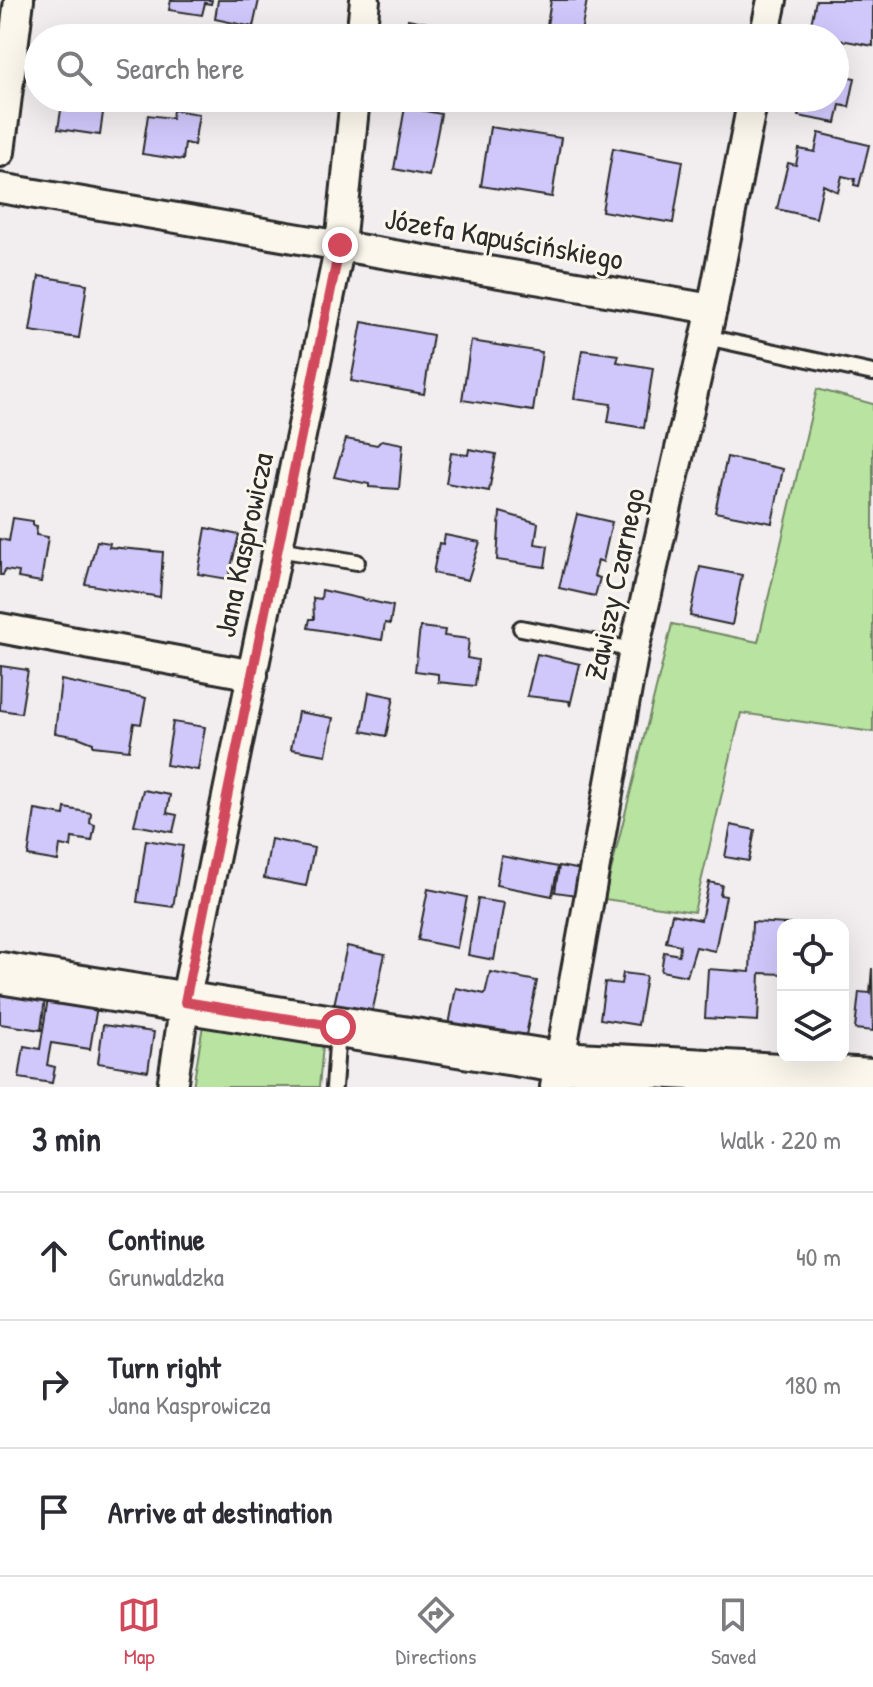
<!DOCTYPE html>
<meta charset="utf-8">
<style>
:root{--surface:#fff;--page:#f2f2f3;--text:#2b2b33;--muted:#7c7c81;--line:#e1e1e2;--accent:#d1495b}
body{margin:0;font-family:"Patrick Hand",sans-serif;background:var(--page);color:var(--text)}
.controls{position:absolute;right:24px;bottom:24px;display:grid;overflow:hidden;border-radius:16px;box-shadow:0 8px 32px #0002}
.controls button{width:72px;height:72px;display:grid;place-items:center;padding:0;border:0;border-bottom:2px solid var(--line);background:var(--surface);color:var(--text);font:40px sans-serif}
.stop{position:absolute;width:24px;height:24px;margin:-18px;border:6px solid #d1495b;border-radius:50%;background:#fff}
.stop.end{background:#d1495b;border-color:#fff;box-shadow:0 2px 8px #0008}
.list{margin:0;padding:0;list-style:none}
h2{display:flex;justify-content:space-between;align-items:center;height:104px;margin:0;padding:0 32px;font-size:34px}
h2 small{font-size:26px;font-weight:400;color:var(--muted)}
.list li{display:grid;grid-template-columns:52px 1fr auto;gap:24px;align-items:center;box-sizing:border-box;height:128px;padding:0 32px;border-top:2px solid var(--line)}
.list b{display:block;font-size:30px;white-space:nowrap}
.list p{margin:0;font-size:26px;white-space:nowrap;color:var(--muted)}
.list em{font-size:26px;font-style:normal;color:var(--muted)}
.icon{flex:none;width:44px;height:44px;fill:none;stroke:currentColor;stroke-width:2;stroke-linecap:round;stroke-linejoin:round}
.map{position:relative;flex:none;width:873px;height:1087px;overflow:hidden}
.search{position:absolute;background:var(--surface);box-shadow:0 8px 32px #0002;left:24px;right:24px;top:24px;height:88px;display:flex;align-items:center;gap:20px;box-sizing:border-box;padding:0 28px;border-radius:44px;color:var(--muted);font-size:30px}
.sheet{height:488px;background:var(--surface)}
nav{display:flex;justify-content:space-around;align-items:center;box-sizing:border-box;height:112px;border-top:2px solid var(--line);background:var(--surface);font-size:22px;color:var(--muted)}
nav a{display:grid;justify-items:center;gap:4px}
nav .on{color:var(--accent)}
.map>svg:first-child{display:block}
.green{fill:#b8e3a0;stroke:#728766;stroke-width:2}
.building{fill:#d0c8fb;stroke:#2b2b2b;stroke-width:2}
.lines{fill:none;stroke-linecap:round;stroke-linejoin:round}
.lane-casing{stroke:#2b2b2b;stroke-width:20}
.street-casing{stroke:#2b2b2b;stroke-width:34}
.secondary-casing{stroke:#2b2b2b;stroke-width:46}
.lane{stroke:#fbf7ec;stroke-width:14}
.street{stroke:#fbf7ec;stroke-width:28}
.secondary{stroke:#fbf7ec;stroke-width:40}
.route{stroke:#d1495b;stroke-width:10}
.labels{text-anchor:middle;stroke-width:6;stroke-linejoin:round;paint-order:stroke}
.street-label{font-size:30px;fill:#2b2b2b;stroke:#fbf7ec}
</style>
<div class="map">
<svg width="873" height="1087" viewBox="0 0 873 1087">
<rect width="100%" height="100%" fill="#f2eeef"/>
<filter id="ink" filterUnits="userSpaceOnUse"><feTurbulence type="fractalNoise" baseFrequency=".0125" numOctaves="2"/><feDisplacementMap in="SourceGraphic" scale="16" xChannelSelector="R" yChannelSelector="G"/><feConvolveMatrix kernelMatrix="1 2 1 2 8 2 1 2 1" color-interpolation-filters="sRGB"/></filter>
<g filter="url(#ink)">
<g class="green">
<path d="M 817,389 L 873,404 L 873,732 L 741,713 L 694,912 L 604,899 L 672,624 L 758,642 Z"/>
<path d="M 203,1025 L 323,1045 L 319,1087 L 193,1087 Z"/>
</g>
<g class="building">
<path d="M 171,0 L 212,0 L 211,4 L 205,3 L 202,15 L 169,10 Z"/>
<path d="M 218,0 L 259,0 L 253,27 L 215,19 Z"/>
<path d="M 551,0 L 587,0 L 580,38 L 545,38 Z"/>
<path d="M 816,0 L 873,0 L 873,46 L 809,34 Z"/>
<path d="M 408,19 L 453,28 L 452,38 L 405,38 Z"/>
<path d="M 835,74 L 855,78 L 849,107 L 840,105 L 836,123 L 798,116 L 802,98 L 835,98 Z"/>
<path d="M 63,98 L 105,98 L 100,135 L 58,129 Z"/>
<path d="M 405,107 L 441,114 L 429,176 L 394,169 Z"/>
<path d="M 173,110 L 199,114 L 194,145 L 185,143 L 183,160 L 142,154 L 148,115 L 172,118 Z"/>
<path d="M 490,127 L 561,138 L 552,197 L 481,186 Z"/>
<path d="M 819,133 L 869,145 L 859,186 L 854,185 L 855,179 L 842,176 L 838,192 L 823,185 L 816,218 L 777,209 L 788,163 L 796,165 L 799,149 L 815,152 Z"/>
<path d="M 613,148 L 683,161 L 673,223 L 602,211 Z"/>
<path d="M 39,276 L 87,284 L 79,338 L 30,331 Z"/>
<path d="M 362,322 L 433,335 L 424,394 L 351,381 Z"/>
<path d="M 471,341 L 542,352 L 533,411 L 462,400 Z"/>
<path d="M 582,350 L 619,355 L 617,362 L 653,368 L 644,428 L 608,422 L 611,404 L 574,399 Z"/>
<path d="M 346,439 L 377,445 L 382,440 L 403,444 L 399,489 L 369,487 L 369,484 L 334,477 Z"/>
<path d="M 469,449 L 496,454 L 489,491 L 446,483 L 451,453 L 468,455 Z"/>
<path d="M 727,457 L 783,469 L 772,523 L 715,512 Z"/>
<path d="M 500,512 L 538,523 L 535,544 L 548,546 L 545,567 L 497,560 Z"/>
<path d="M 577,514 L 612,522 L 603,562 L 598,560 L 594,576 L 600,578 L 595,596 L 559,588 Z"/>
<path d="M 13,518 L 33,521 L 33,525 L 37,526 L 36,535 L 48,537 L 41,582 L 18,578 L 19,572 L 5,570 L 3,575 L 0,575 L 0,539 L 9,541 Z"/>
<path d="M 206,528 L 239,535 L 228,579 L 198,574 Z"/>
<path d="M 445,535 L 480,542 L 468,580 L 433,573 L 439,543 L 443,544 Z"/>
<path d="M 97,541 L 110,543 L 109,547 L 163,552 L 160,597 L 85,584 Z"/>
<path d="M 700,567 L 742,575 L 732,625 L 690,616 Z"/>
<path d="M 322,590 L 393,606 L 390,624 L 385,623 L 382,640 L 308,628 L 310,619 L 314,619 L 313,598 L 321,599 Z"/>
<path d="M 420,627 L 445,630 L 444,636 L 469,639 L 467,658 L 478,660 L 475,686 L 438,682 L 438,674 L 415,671 Z"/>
<path d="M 537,654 L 580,664 L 570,706 L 569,701 L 527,696 Z"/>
<path d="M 1,666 L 28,670 L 21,713 L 0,710 Z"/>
<path d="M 61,680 L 146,698 L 141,724 L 134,723 L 129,750 L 93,746 L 93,743 L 78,737 L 55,733 Z"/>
<path d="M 369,692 L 394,697 L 386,736 L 362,731 Z"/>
<path d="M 298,712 L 333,718 L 326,755 L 291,749 Z"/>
<path d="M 173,722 L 205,727 L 198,770 L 166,765 Z"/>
<path d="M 143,790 L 170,795 L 167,813 L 177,815 L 173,832 L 134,825 Z"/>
<path d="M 65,808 L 91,813 L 90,823 L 95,825 L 92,841 L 72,838 L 71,847 L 60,845 L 58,861 L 28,856 L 35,810 L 64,815 Z"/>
<path d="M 731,825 L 755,830 L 749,861 L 725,857 Z"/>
<path d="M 271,839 L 314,848 L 306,886 L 264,878 Z"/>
<path d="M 146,840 L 183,846 L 173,907 L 137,902 Z"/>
<path d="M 501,856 L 558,867 L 552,896 L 496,885 Z"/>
<path d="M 559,866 L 588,871 L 584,896 L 555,892 Z"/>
<path d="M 709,882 L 722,885 L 720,895 L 726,896 L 715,951 L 696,947 L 687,976 L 661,971 L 664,952 L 679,955 L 680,945 L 666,942 L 672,914 L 701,920 Z"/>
<path d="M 428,889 L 467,897 L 457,948 L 418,940 Z"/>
<path d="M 478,899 L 504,903 L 494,960 L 468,955 Z"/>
<path d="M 752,922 L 805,925 L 783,925 L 783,974 L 760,973 L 758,1021 L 705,1018 L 708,969 L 750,972 Z"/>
<path d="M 347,946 L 385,954 L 372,1013 L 334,1005 Z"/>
<path d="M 872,968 L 873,1031 L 855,1029 L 859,992 L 870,993 Z"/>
<path d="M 490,972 L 537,981 L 525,1040 L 449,1025 L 456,988 L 485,994 Z"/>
<path d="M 623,973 L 646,976 L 638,1025 L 600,1019 L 605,982 L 621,984 Z"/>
<path d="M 0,992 L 45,998 L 41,1030 L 0,1024 Z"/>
<path d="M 48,998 L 97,1006 L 90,1049 L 51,1043 L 47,1065 L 55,1067 L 52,1083 L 19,1078 L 24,1046 L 40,1049 Z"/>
<path d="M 103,1025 L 154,1032 L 148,1071 L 98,1063 Z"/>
</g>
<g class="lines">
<g class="lane-casing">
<g id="lane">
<path d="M 706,337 L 873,373"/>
<path d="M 278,549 L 357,562"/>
<path d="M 521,628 L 634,650"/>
<path d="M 334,1087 L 338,1031"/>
</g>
</g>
<g class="street-casing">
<g id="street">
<path d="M 361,38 L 365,0"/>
<path d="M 764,38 L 772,0"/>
<path d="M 0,152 L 19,0"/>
<path d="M 0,188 L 712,309"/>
<path d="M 0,628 L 253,675"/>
<path d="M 172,1087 L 185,1002 L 340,245 L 355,98"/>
<path d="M 555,1087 L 634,650 L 712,309 L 753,98"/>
</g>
</g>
<g class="secondary-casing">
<path id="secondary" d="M 0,973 L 559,1062 L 873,1079"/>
</g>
<use href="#lane" class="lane"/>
<use href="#street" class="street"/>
<use href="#secondary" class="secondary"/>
</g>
</g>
<g class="lines" filter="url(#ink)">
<path class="route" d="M 338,1027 L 185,1002 L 340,245"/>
</g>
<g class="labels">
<g class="street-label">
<text transform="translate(504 239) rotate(10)" y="10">Józefa Kapuścińskiego</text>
<text transform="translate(244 545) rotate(-78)" y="10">Jana Kasprowicza</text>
<text transform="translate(615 584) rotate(-78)" y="10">Zawiszy Czarnego</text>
</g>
</g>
</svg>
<div class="controls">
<button><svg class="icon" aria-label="locate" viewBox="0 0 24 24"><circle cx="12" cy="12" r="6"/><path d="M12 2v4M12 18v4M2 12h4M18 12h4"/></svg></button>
<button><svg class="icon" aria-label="layers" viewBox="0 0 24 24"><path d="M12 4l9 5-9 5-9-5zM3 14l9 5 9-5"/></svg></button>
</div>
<div class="stop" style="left:338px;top:1027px"></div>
<div class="stop end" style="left:340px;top:245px"></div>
<div class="search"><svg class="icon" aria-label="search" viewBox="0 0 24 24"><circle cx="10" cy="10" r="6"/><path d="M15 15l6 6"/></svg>Search here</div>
</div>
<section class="sheet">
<h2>3 min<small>Walk · 220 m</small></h2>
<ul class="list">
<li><svg class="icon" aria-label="ahead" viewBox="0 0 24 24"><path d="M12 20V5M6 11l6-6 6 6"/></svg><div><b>Continue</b><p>Grunwaldzka</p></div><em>40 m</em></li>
<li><svg class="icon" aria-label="right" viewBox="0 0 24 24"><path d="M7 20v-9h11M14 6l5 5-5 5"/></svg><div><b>Turn right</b><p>Jana Kasprowicza</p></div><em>180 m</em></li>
<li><svg class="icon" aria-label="arrive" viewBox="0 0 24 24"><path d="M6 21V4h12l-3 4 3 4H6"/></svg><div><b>Arrive at destination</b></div></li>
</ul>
</section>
<nav>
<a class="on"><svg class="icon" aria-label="map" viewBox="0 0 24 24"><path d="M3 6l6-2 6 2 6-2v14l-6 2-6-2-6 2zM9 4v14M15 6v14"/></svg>Map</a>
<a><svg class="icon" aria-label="directions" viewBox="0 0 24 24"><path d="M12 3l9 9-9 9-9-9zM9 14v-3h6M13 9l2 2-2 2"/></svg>Directions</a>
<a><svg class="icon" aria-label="saved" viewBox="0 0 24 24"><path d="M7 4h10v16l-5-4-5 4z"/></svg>Saved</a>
</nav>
